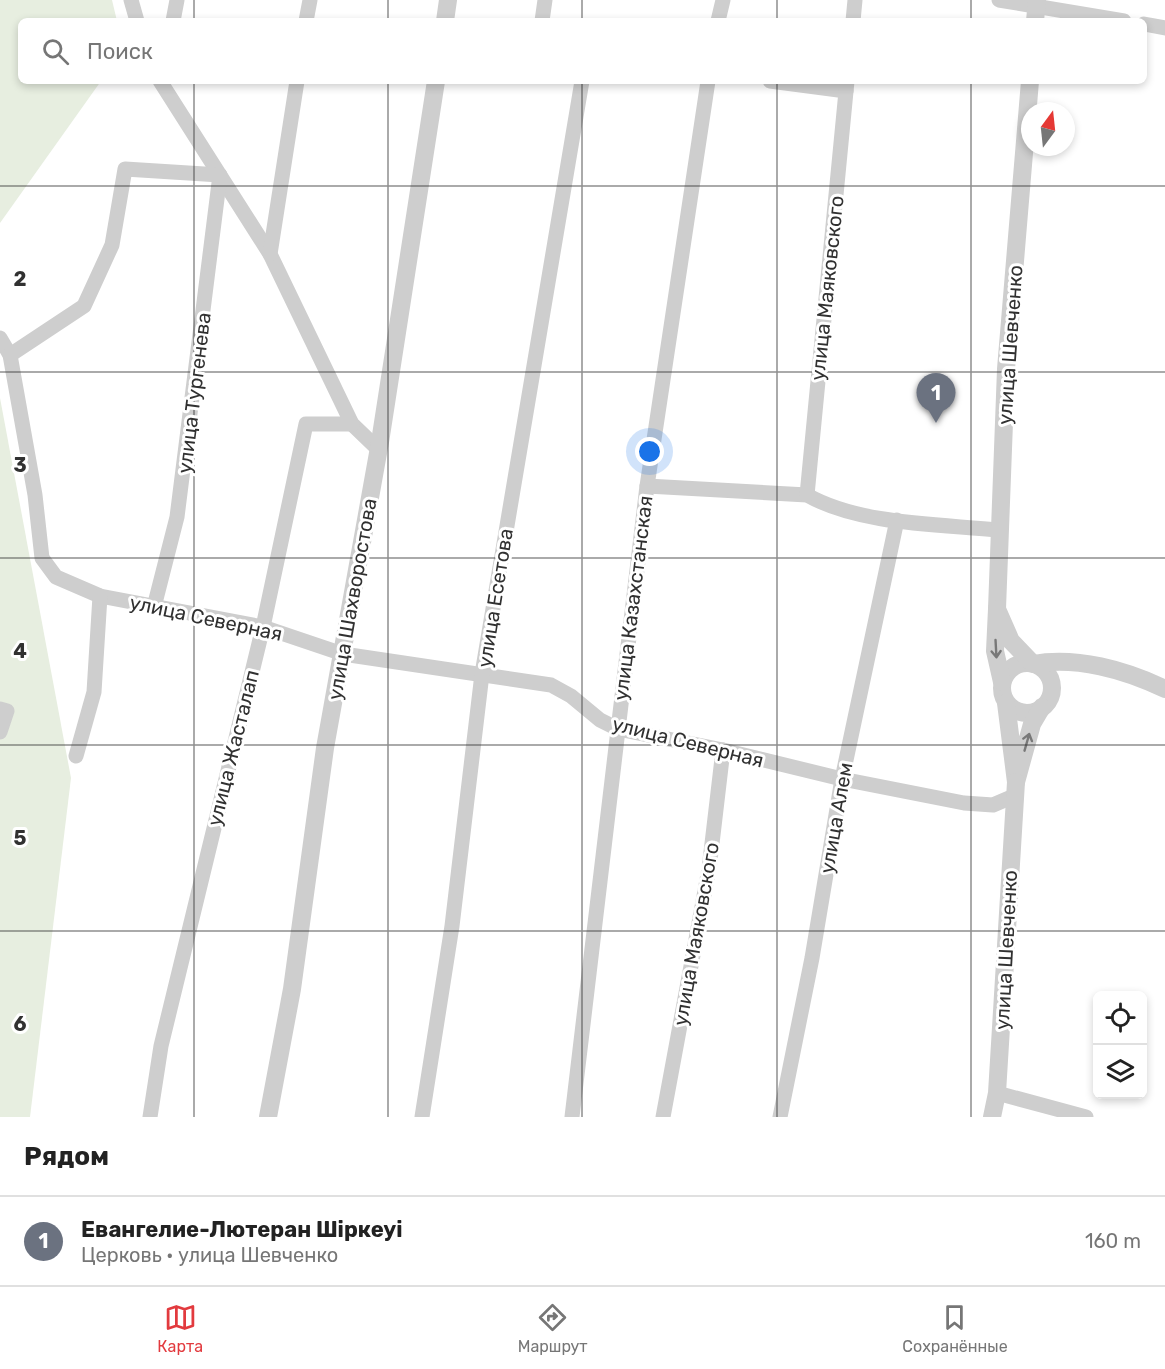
<!DOCTYPE html>
<html lang="ru">
<meta charset="utf-8">
<style>
:root{--surface:#fff;--page:#f2f2f2;--text:#222;--muted:#767676;--line:#e0e0e0;--accent:#e23a3e}
body{margin:0;font-family:Rubik,sans-serif;background:var(--page);color:var(--text)}
.controls{position:absolute;right:18px;bottom:18px;display:grid;overflow:hidden;border-radius:9px;box-shadow:0 3px 9px #0003}
.controls button{width:54px;height:54px;display:grid;place-items:center;padding:0;border:0;border-bottom:2px solid var(--line);background:var(--surface);color:var(--text);font:30px sans-serif}
.compass{position:absolute;left:1021px;top:102px;width:54px;height:54px;border-radius:50%;background:var(--surface);box-shadow:0 3px 9px #0003;rotate:15deg}
.you{position:absolute;left:650px;top:452px;width:21px;height:21px;margin:-15px;border:4px solid #fff;border-radius:50%;background:#1a73e8;box-shadow:0 0 0 9px #1a73e833}
.badge{display:grid;place-items:center;width:39px;height:39px;border-radius:50%;background:var(--accent);color:#fff;font-size:20px;font-weight:700}
.pin{position:absolute;translate:-50% -50px;filter:drop-shadow(0 2px 3px #0008)}
.pin::after{content:'';position:absolute;top:32px;width:21px;height:18px;background:inherit;clip-path:polygon(0 0,100% 0,50% 100%)}
.list{margin:0;padding:0;list-style:none}
h2{display:flex;justify-content:space-between;align-items:center;height:78px;margin:0;padding:0 24px;font-size:26px}
h2 small{font-size:20px;font-weight:400;color:var(--muted)}
.list li{display:grid;grid-template-columns:39px 1fr auto;gap:18px;align-items:center;box-sizing:border-box;height:90px;padding:0 24px;border-top:2px solid var(--line)}
.list b{display:block;font-size:22px;white-space:nowrap}
.list p{margin:0;font-size:20px;white-space:nowrap;color:var(--muted)}
.list em{font-size:20px;font-style:normal;color:var(--muted)}
.icon{flex:none;width:33px;height:33px;fill:none;stroke:currentColor;stroke-width:2;stroke-linecap:round;stroke-linejoin:round}
.map{position:relative;flex:none;width:1165px;height:1117px;overflow:hidden}
.search{position:absolute;background:var(--surface);box-shadow:0 3px 9px #0003;left:18px;right:18px;top:18px;height:66px;display:flex;align-items:center;gap:15px;box-sizing:border-box;padding:0 21px;border-radius:9px;color:var(--muted);font-size:22px}
.sheet{height:168px;background:var(--surface)}
nav{display:flex;justify-content:space-around;align-items:center;box-sizing:border-box;height:84px;border-top:2px solid var(--line);background:var(--surface);font-size:16px;color:var(--muted)}
nav a{display:grid;justify-items:center;gap:3px}
nav .on{color:var(--accent)}
.map>svg:first-child{display:block}
.green{fill:#e7eee0}
.lines{fill:none;stroke-linecap:round;stroke-linejoin:round}
.minor{stroke:#cecece;stroke-width:15}
.tertiary{stroke:#cecece;stroke-width:18}
.oneway{stroke:#787878}
.grid{fill:none;stroke:#313131;stroke-width:1.5;stroke-opacity:0.55}
.labels{text-anchor:middle;stroke-width:6;stroke-linejoin:round;paint-order:stroke}
.street-label{font-size:20px;fill:#313131;stroke:#fff}
.grid-label{font-size:20px;text-anchor:middle;font-weight:bold;fill:#313131;stroke:#fff;stroke-width:6;stroke-linejoin:round;paint-order:stroke}
</style>
<div class="map">
<svg width="1165" height="1117" viewBox="0 0 1165 1117">
<rect width="100%" height="100%" fill="#fff"/>
<g class="green">
<path d="M 0,0 L 112,0 L 117,21 L 21,21 L 21,81 L 101,81 L 0,223 Z"/>
<path d="M 0,398 L 71,778 L 30,1117 L 0,1117 Z"/>
</g>
<g class="lines">
<g class="minor">
<path d="M 131,0 L 137,21"/>
<path d="M 999,0 L 1124,21"/>
<path d="M 173,21 L 177,0"/>
<path d="M 306,21 L 310,0"/>
<path d="M 542,21 L 545,0"/>
<path d="M 718,21 L 723,0"/>
<path d="M 853,21 L 855,0"/>
<path d="M 1144,24 L 1165,28"/>
<path d="M 160,81 L 270,254 L 352,424 L 379,450"/>
<path d="M 770,81 L 846,91"/>
<path d="M 270,254 L 297,81"/>
<path d="M 0,338 L 10,355 L 35,495 L 42,558 L 56,577 L 100,596 L 263,627 L 343,654 L 551,685 L 571,696 L 600,720 L 618,729 L 723,750 L 842,779 L 964,803 L 993,805 L 1014,796"/>
<path d="M 10,355 L 84,306 L 112,245 L 125,169 L 220,175 L 177,517 L 154,607"/>
<path d="M 647,486 L 807,495 C 860,525 939,524 999,530"/>
<path d="M 807,495 L 847,81"/>
<path d="M 0,709 L 7,711 L 0,732"/>
<path d="M 76,756 L 94,692 L 100,596"/>
<path d="M 997,1093 L 1086,1117"/>
<path d="M 150,1117 L 161,1046 L 263,627 L 306,424 L 352,424"/>
<path d="M 422,1117 L 452,926 L 482,674 L 582,81"/>
<path d="M 572,1117 L 647,486 L 708,81"/>
<path d="M 663,1117 L 709,869 L 723,750"/>
<path d="M 780,1117 L 812,958 L 842,779 L 897,520"/>
</g>
<g class="tertiary">
<path d="M 445,21 L 448,0"/>
<path d="M 1035,21 L 1037,0"/>
<path d="M 997,609 L 1006,369 L 1030,81"/>
<circle cx="1027" cy="688" r="25"/>
<path d="M 1002,682 L 995,651 L 997,609 L 1011,641 L 1033,664 C 1076,656 1126,670 1165,689"/>
<path d="M 1006,703 L 1016,782 L 1032,724 L 1042,707"/>
<path d="M 268,1117 L 292,989 L 325,748 L 380,442 L 436,81"/>
<path d="M 992,1117 L 997,1093 L 1016,782"/>
</g>
</g>
<defs><path id="oneway-shaft" d="M-6 0H5M1.5-3L5.5 0L1.5 3" fill="none" stroke-width="1.6" stroke-linecap="round" stroke-linejoin="round" transform="scale(1.5)"/></defs>
<g class="oneway">
<use href="#oneway-shaft" transform="translate(996 649) rotate(87)"/>
<use href="#oneway-shaft" transform="translate(1027 742) rotate(-74)"/>
</g>
<path class="grid" d="M 194,0 L 194,21M 388,0 L 388,21M 582,0 L 582,21M 777,0 L 777,21M 971,0 L 971,21M 194,81 L 194,1117M 388,81 L 388,1117M 582,81 L 582,1117M 777,81 L 777,1117M 971,81 L 971,1117M 0,186 L 1165,186M 0,372 L 1165,372M 0,558 L 1165,558M 0,745 L 1165,745M 0,931 L 1165,931"/>
<g class="labels">
<g class="street-label">
<text transform="translate(827 288) rotate(-84)" y="7">улица Маяковского</text>
<text transform="translate(1010 345) rotate(-86)" y="7">улица Шевченко</text>
<text transform="translate(194 393) rotate(-83)" y="7">улица Тургенева</text>
<text transform="translate(495 598) rotate(-81)" y="7">улица Есетова</text>
<text transform="translate(633 598) rotate(-83)" y="7">улица Казахстанская</text>
<text transform="translate(352 599) rotate(-80)" y="7">улица Шахворостова</text>
<text transform="translate(206 618) rotate(12)" y="7">улица Северная</text>
<text transform="translate(688 742) rotate(14)" y="7">улица Северная</text>
<text transform="translate(233 748) rotate(-76)" y="7">улица Жасталап</text>
<text transform="translate(836 818) rotate(-80)" y="7">улица Алем</text>
<text transform="translate(696 934) rotate(-80)" y="7">улица Маяковского</text>
<text transform="translate(1006 950) rotate(-87)" y="7">улица Шевченко</text>
</g>
</g>
<g class="grid-label">
<text x="20" y="286">2</text>
<text x="20" y="472">3</text>
<text x="20" y="658">4</text>
<text x="20" y="845">5</text>
<text x="20" y="1031">6</text>
</g>
</svg>
<div class="controls">
<button><svg class="icon" aria-label="locate" viewBox="0 0 24 24"><circle cx="12" cy="12" r="6"/><path d="M12 2v4M12 18v4M2 12h4M18 12h4"/></svg></button>
<button><svg class="icon" aria-label="layers" viewBox="0 0 24 24"><path d="M12 4l9 5-9 5-9-5zM3 14l9 5 9-5"/></svg></button>
</div>
<svg class="compass" viewBox="-18 -18 36 36"><path d="M0-13l5 13h-10z" fill="#e53935"/><path d="M0 13l5-13h-10z" fill="#767676"/></svg>
<div class="you"></div>
<div class="pin badge" style="left:936px;top:423px;background:#6b7280">1</div>
<div class="search"><svg class="icon" aria-label="search" viewBox="0 0 24 24"><circle cx="10" cy="10" r="6"/><path d="M15 15l6 6"/></svg>Поиск</div>
</div>
<section class="sheet">
<h2>Рядом<small></small></h2>
<ul class="list">
<li><span class="badge" style="background:#6b7280">1</span><div><b>Евангелие-Лютеран Шіркеуі</b><p>Церковь · улица Шевченко</p></div><em>160 m</em></li>
</ul>
</section>
<nav>
<a class="on"><svg class="icon" aria-label="map" viewBox="0 0 24 24"><path d="M3 6l6-2 6 2 6-2v14l-6 2-6-2-6 2zM9 4v14M15 6v14"/></svg>Карта</a>
<a><svg class="icon" aria-label="directions" viewBox="0 0 24 24"><path d="M12 3l9 9-9 9-9-9zM9 14v-3h6M13 9l2 2-2 2"/></svg>Маршрут</a>
<a><svg class="icon" aria-label="saved" viewBox="0 0 24 24"><path d="M7 4h10v16l-5-4-5 4z"/></svg>Сохранённые</a>
</nav>
